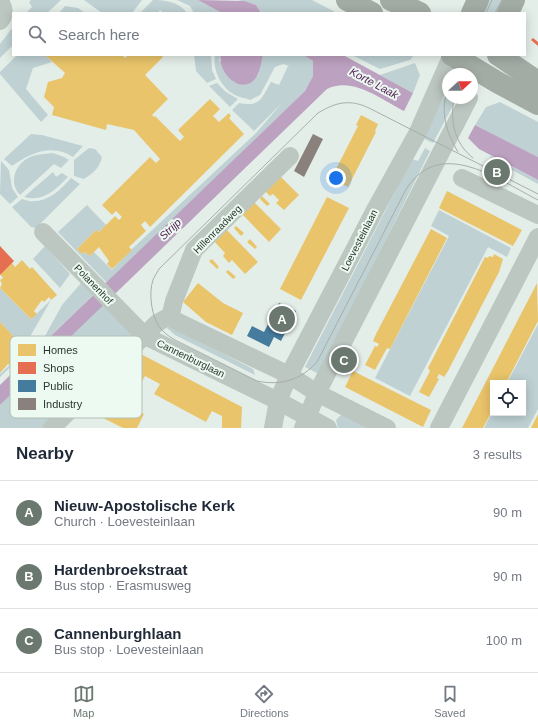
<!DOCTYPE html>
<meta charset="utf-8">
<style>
:root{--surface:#fff;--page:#f2f2f3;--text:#1f2937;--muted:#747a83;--line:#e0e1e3;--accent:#6b786f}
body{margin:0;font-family:Helvetica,sans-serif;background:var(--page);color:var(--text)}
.controls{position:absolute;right:12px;bottom:12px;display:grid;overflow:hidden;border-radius:0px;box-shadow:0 2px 10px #0003}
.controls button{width:36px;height:36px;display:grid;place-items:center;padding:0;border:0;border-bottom:1px solid var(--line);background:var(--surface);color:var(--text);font:20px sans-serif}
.compass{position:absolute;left:442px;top:68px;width:36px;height:36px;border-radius:50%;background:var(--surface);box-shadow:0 2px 10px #0003;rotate:68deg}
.you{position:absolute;left:336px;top:178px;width:14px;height:14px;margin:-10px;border:3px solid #fff;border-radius:50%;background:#1a73e8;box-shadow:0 0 0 6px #1a73e833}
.badge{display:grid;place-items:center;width:26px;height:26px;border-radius:50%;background:var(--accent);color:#fff;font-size:13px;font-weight:700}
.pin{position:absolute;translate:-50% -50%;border:2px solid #fff;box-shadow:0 1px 4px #0006}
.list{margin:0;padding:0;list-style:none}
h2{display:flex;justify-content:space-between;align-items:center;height:52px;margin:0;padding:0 16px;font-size:17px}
h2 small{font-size:13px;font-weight:400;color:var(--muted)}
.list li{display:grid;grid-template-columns:26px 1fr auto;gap:12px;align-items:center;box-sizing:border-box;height:64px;padding:0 16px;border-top:1px solid var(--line)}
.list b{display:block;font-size:15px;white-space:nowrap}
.list p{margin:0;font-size:13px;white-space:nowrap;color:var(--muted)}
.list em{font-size:13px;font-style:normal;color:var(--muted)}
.icon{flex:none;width:22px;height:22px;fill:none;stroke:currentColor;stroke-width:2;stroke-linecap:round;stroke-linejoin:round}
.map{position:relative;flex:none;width:538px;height:428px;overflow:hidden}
.search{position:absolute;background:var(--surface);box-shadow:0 2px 10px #0003;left:12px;right:12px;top:12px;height:44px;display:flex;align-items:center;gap:10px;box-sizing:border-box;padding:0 14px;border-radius:0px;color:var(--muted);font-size:15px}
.sheet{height:244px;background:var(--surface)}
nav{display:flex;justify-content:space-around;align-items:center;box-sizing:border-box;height:56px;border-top:1px solid var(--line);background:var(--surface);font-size:11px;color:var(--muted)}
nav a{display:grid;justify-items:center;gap:2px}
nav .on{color:var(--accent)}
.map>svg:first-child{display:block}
.green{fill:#bfd1d3}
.water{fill:#bda1c0}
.homes{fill:#e9c46a}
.shops{fill:#e76f51}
.public{fill:#457b9d}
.industry{fill:#8a817c}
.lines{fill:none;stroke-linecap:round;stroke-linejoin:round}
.minor{stroke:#bdc7c1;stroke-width:18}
.major{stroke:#a2aca5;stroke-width:22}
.tram{stroke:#a7afaa;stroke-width:1}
.labels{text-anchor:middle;stroke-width:4;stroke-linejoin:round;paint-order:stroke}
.street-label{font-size:10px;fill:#2a382e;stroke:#ecfaf2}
.water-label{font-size:11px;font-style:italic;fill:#582158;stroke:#ecfaf2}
.key{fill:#ecfaf2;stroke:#b2c0b7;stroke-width:1}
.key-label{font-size:11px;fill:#2a382e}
</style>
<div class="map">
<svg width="538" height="428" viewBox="0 0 538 428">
<rect width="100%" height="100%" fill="#e4eee9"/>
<g class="green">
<path d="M 31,0 L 61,0 L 47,13 L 26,13 L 32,7 L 29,2 Z"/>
<path d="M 84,0 L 142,0 L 132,13 L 102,13 Z"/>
<path d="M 153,0 C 166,0 179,2 187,13 L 163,13 L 160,10 L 158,13 L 140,13 Z"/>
<path d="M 177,0 L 198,0 L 222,13 L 194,13 L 190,6 Z"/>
<path d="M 238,0 L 312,0 L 337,13 L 261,13 L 256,5 Z"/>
<path d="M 488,0 L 509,0 L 502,13 L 485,13 L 482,12 Z"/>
<path d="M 65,6 L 78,8 L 85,13 L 59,13 Z"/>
<path d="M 13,27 L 13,45 L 0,58 L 0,44 Z"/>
<path d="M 17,55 L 45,55 L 52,62 L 33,68 L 26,89 L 48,115 L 41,122 L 0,74 L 0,72 Z"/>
<path d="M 194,55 L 211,55 L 212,70 L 216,79 L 207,83 L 196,71 Z"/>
<path d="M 215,55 L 221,55 L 219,61 L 258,75 L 263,55 L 305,56 L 313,61 L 313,76 L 305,91 L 107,283 L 58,232 L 87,205 L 106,225 L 99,232 L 96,230 L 77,249 L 82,254 L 85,252 L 90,256 L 94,252 L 112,270 L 132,249 L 256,133 L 282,103 L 254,131 L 232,110 L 239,103 C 261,107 261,99 271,82 L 279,85 L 288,66 L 290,66 L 283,64 L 275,67 L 260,95 L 250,100 C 246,98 240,98 235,95 C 222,89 212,70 215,55 Z"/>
<path d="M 352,55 L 414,55 L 410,60 L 380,69 Z"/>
<path d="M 415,63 L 420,75 L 413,93 L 380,75 Z"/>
<path d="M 217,83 L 226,92 L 238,99 L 230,107 L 209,86 Z"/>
<path d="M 448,89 L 448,98 L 457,98 L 433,143 L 422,138 Z"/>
<path d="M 500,102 L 538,122 L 538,157 L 475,125 L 486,107 Z"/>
<path d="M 31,134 L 42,135 L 83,146 L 73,157 C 52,143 30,153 12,166 L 4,159 Z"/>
<path d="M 89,148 L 95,149 L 102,157 C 99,169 93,173 84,179 L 74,176 L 74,160 Z"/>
<path d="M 425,148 L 430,151 L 319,374 L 305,367 L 412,159 L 418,161 Z"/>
<path d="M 53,153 L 64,157 L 69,160 L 61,168 L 54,164 L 20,195 C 9,183 14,166 28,158 C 35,154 45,154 53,153 Z"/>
<path d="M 491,156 L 538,180 L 538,184 L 490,158 Z"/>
<path d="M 1,161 L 9,170 L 12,188 L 18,197 L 10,204 L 0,194 Z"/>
<path d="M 53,172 L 56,177 L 62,173 L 68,177 C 55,190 44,202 24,197 Z"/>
<path d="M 71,178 L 80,184 L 36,228 L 31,227 L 12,207 L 22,199 C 42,207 58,193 71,178 Z"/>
<path d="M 439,210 L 511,248 L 507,257 L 488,247 L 410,396 L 375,378 L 449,236 L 431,226 Z"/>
<path d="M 45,246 L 70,274 L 60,288 L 33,259 Z"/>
<path d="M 82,282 L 95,293 L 0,385 L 40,345 L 62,305 Z"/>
<path d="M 0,288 L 31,319 L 51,300 L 27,342 L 32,346 L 0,377 L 0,374 L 26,350 L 0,322 Z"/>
<path d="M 103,303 L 135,335 L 48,428 L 0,428 L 0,405 Z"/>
<path d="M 538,324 L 538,409 L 528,428 L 484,428 L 493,410 L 493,413 L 523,413 L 523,383 L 507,383 Z"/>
<path d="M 171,326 L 253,369 L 255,375 L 175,335 L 167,328 Z"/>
<path d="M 341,415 L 348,415 L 373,428 L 338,428 L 336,420 Z"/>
</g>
<g class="water">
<path d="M 198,0 L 244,1 L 256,5 L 261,13 L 222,13 Z"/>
<path d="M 221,55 L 263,55 C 261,63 260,75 253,81 C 238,94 217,70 221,55 Z"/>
<path d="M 285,55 L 343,55 L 413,93 L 404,111 C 381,99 352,76 327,89 L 0,405 L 0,385 L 305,91 L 313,76 L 313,61 L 305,56 Z"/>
<path d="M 475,125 L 538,157 L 538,180 L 479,149 L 468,138 Z"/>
</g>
<g class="homes">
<path d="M 45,55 L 122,55 L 125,58 L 128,55 L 161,55 L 163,57 L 145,75 L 168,99 L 152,115 L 154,117 L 155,116 L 180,141 L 184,137 L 178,130 L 210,99 L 220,109 L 213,116 L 219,122 L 229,113 L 231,116 L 229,118 L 244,134 L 150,227 L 145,221 L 141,225 L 146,231 L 129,247 L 132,250 L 112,269 L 107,264 L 109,261 L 99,247 L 90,256 L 85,252 L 82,254 L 77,249 L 96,230 L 99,232 L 115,216 L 119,220 L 122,217 L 116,211 L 112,215 L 102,205 L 150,157 L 156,163 L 160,159 L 134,130 L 107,124 L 106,130 L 52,115 L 54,107 L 44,97 L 48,82 L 62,78 L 65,73 Z"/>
<path d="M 361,115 L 378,124 L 375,131 L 376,132 L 348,187 L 331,179 L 358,126 L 356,125 Z"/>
<path d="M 278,174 L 299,195 L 284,210 L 276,203 L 279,200 L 273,194 L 270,196 L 263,189 Z"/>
<path d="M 447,191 L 522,230 L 513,246 L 439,208 Z"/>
<path d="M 262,196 L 270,204 L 267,206 L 260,199 Z"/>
<path d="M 327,197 L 349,208 L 301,300 L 280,289 Z"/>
<path d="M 254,202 L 281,229 L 269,242 L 242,214 Z"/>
<path d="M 236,226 L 244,233 L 241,236 L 234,228 Z"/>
<path d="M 224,227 L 258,262 L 245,274 L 232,260 L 229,263 L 223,256 L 225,253 L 212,239 Z"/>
<path d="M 431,229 L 447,238 L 390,349 L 387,348 L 375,370 L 365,365 L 375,346 L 377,347 L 379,344 L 373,341 L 376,334 Z"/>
<path d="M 250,239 L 257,247 L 255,249 L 247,242 Z"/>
<path d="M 494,254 L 503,259 L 499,272 L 448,371 L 444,377 L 439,374 L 437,378 L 439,379 L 429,397 L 419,392 L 430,371 L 428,368 L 485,257 L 488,258 L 489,256 L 493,257 Z"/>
<path d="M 212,259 L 219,267 L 217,269 L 209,261 Z"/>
<path d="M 22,260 L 30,269 L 32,267 L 57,295 L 51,300 L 49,297 L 44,302 L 42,300 L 34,311 L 37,314 L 31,319 L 0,288 L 2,284 L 0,280 L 3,278 L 0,274 L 12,263 L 15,267 Z"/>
<path d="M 228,270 L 236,277 L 233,279 L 226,272 Z"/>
<path d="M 198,283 L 223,303 L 243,313 L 232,335 L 206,322 L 183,302 Z"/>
<path d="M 537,283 L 538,321 L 506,383 L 493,383 L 493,409 L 483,428 L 462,428 Z"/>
<path d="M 0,322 L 26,350 L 15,358 L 16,359 L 9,365 L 8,364 L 0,373 Z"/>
<path d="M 137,352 L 242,407 L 241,428 L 222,428 L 222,416 L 212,411 L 206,422 L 154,394 L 160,384 L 145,376 L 129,406 L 144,414 L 137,428 L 123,428 L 103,418 Z"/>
<path d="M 353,371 L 431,410 L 423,427 L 345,387 Z"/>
<path d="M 538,414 L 538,428 L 531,428 Z"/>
</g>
<g class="shops">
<path d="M 533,38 L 538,42 L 538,46 L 531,40 Z"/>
<path d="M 0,246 L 14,261 L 0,275 Z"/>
</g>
<path class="public" d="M 279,303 L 296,311 L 281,341 L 274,337 L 269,347 L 247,336 L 252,326 L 264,332 Z"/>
<path class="industry" d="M 313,134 L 323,139 L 304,177 L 294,171 Z"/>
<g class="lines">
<g class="minor">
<path d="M 0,1 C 4,8 6,14 0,21"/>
<path d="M 462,178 L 538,215"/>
<path d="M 43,232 L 145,336 L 278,401 L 328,428"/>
<path d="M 170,318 L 174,301 L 194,250 L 290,156"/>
<path d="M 52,428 L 157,323 L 166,318 L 170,318 L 289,375 L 317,393 L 387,428"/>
<path d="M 273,428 L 278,401 L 289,375 L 376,208 L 418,132 L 452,55"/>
<path d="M 303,428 L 317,393 L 469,98"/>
<path d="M 439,428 L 538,237"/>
</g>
<g class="major">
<path d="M 347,0 L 372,13"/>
<path d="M 391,0 L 420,13"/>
<path d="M 472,13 L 478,0"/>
<path d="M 508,13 L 514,0"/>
<path d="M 452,55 L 497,82 L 538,104"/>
<path d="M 498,55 L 538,82"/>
</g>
<g class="tram">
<path d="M 486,13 L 492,0"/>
<path d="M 495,13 L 502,0"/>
<path d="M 455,74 L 464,55"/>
<path d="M 464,74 L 474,55"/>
<path d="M 448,90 C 439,111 447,134 458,152"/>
<path d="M 454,98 C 450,121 454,143 473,158"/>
<path d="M 538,194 L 369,108 C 350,99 336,102 318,113 L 159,269 C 157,273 154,277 153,280 C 148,294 152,319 161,329 C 166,335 173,339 179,342 L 257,381 C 281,386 301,380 317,362 L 400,201 C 404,193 407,186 413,180 C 448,141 502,182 538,200"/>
</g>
</g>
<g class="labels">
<g class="street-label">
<text transform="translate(217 229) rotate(-45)" y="4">Hillenraadweg</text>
<text transform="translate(359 240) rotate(-63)" y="4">Loevesteinlaan</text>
<text transform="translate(94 284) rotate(46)" y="4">Polanenhof</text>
<text transform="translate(191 358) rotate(26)" y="4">Cannenburglaan</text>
</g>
<g class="water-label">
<text transform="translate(374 83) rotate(28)" y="4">Korte Laak</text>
<text transform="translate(170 229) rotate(-44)" y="4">Strijp</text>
</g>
</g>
<rect x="10" y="336" width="132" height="82" rx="6" class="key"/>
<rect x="18" y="344" width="18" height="12" fill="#e9c46a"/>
<rect x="18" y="362" width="18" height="12" fill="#e76f51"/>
<rect x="18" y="380" width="18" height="12" fill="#457b9d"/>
<rect x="18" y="398" width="18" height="12" fill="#8a817c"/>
<g class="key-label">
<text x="43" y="354">Homes</text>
<text x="43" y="372">Shops</text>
<text x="43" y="390">Public</text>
<text x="43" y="408">Industry</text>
</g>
</svg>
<div class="controls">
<button><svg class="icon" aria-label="locate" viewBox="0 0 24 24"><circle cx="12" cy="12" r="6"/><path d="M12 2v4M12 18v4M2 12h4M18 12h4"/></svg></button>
</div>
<svg class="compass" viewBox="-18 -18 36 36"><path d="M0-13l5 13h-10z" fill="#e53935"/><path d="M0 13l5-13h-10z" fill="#747a83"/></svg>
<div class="you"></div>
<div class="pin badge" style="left:282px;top:319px">A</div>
<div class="pin badge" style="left:497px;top:172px">B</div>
<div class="pin badge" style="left:344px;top:360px">C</div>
<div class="search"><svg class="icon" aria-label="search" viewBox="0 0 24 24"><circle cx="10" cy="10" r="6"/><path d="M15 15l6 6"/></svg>Search here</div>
</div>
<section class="sheet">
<h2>Nearby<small>3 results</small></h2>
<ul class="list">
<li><span class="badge">A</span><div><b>Nieuw-Apostolische Kerk</b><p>Church · Loevesteinlaan</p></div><em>90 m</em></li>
<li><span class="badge">B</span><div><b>Hardenbroekstraat</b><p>Bus stop · Erasmusweg</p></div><em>90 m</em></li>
<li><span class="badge">C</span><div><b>Cannenburghlaan</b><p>Bus stop · Loevesteinlaan</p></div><em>100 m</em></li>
</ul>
</section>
<nav>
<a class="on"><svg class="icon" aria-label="map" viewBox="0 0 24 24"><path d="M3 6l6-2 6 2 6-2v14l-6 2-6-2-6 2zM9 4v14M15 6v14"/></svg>Map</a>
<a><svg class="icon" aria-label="directions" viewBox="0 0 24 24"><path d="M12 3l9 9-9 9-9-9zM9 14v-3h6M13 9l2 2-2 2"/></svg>Directions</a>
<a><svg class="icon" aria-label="saved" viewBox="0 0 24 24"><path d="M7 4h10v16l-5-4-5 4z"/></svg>Saved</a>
</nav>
